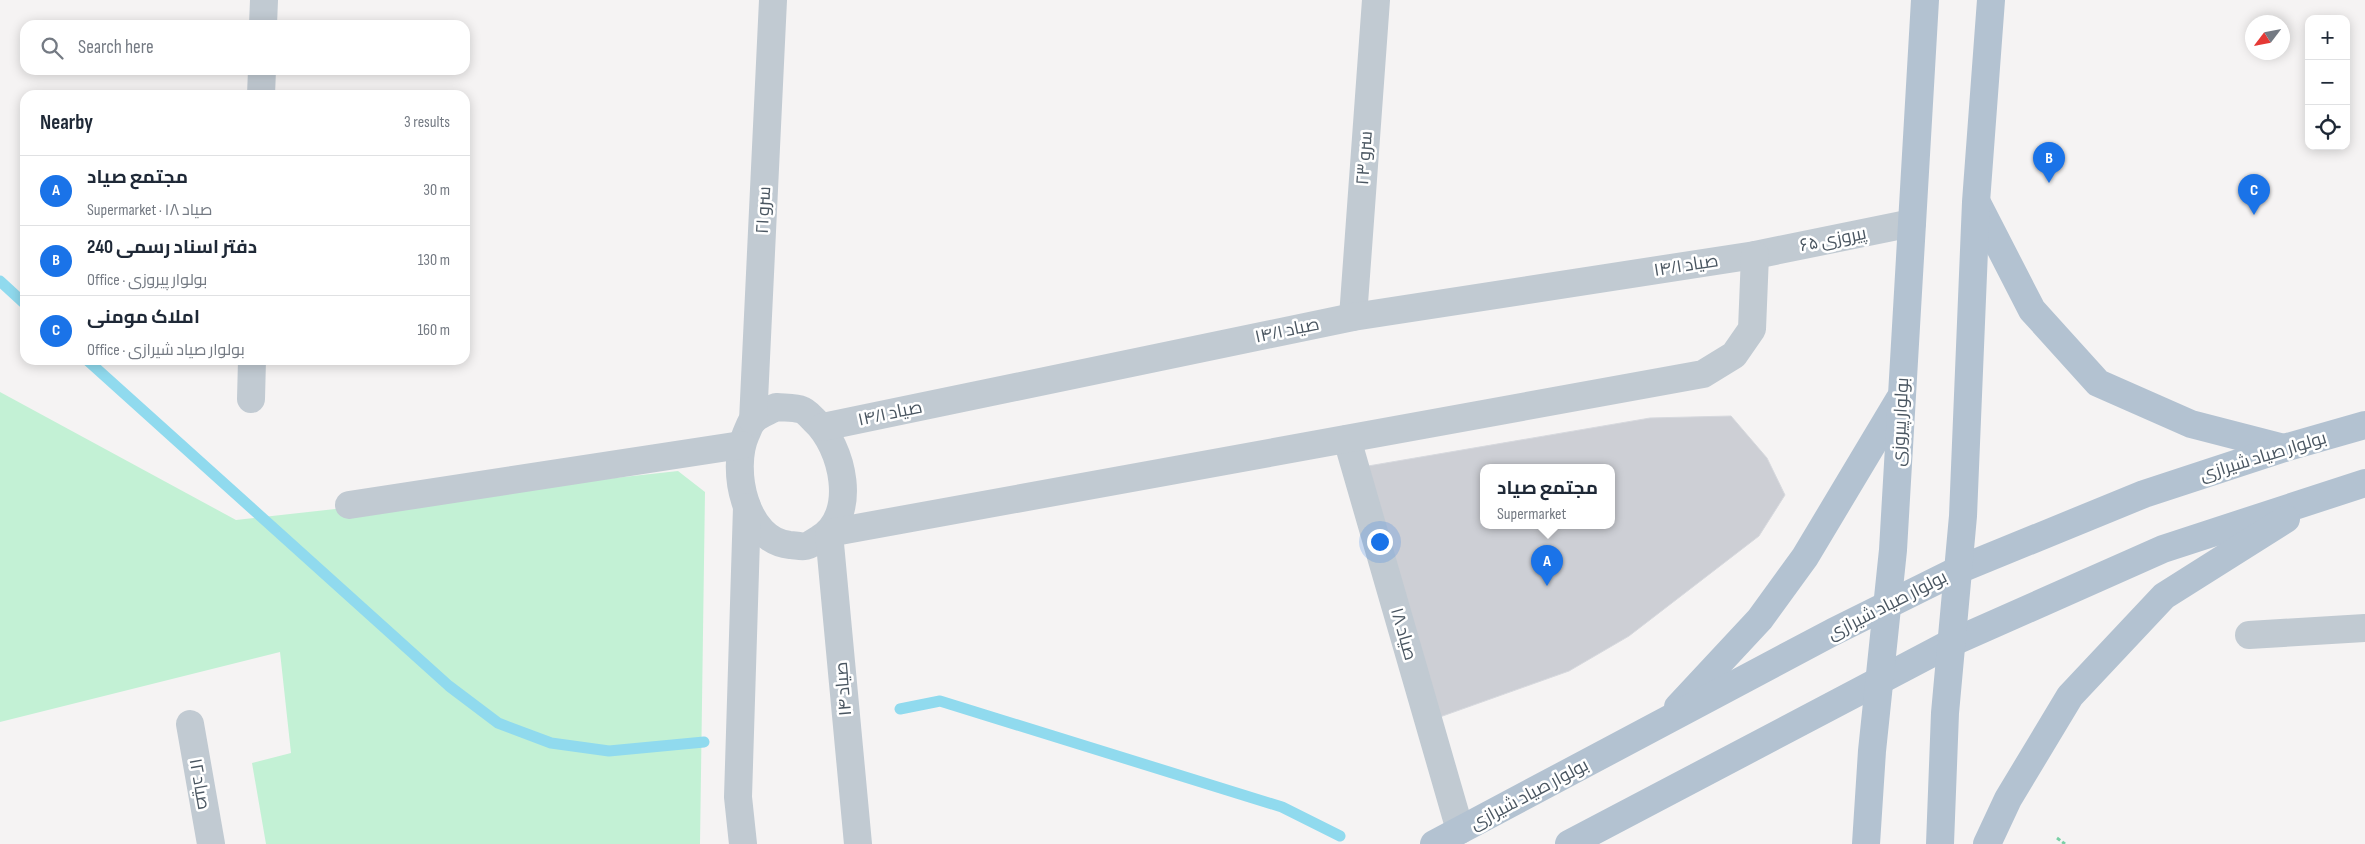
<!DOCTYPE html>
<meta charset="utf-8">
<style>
:root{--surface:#fff;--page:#f6f6f7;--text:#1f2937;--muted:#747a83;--line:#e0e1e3;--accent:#1a73e8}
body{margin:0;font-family:"Sofia Sans Condensed",Cairo,sans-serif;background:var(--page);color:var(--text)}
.controls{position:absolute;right:15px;top:15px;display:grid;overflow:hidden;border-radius:10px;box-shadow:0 2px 12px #0003}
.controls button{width:45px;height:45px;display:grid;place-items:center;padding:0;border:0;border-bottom:1px solid var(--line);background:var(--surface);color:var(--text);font:25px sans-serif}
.compass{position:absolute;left:2245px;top:15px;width:45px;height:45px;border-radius:50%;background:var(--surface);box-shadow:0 2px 12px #0003;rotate:238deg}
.you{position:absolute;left:1379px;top:541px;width:18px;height:18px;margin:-12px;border:4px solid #fff;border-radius:50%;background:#1a73e8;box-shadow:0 0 0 8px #1a73e833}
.badge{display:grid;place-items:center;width:32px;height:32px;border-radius:50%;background:var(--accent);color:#fff;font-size:16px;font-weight:700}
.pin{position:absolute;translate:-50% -41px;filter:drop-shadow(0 1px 2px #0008)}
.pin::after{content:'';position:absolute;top:26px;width:18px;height:15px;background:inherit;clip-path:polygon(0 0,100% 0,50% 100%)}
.popup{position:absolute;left:1480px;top:464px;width:135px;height:65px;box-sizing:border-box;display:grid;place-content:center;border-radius:10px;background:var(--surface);filter:drop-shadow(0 1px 4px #0005);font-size:16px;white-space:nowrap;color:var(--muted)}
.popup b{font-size:19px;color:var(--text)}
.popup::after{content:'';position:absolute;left:50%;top:100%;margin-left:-10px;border:10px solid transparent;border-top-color:var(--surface)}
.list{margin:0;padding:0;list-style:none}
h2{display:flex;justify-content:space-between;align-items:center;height:65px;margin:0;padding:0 20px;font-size:21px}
h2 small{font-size:16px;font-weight:400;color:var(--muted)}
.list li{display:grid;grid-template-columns:32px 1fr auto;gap:15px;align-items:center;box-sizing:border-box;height:70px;padding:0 20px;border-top:1px solid var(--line)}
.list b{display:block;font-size:19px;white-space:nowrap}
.list p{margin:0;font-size:16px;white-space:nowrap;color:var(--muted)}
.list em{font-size:16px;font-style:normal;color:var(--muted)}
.icon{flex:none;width:28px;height:28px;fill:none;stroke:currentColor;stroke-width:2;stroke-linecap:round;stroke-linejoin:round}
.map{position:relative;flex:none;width:2365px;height:844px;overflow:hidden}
.search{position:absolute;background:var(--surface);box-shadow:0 2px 12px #0003;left:20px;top:20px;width:450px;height:55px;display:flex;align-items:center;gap:12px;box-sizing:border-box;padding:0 18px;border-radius:15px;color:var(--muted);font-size:19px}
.panel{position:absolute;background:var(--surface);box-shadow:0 2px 12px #0003;left:20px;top:90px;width:450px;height:275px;border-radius:15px}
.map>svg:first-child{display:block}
.green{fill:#c3f1d5}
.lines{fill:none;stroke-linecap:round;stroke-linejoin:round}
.stream{stroke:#90daee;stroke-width:11}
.building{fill:#cdcfd5;stroke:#d7d9de;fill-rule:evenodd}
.path{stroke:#7ad0a6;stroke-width:3;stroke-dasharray:4 2.5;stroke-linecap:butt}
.minor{stroke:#c1cad2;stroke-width:28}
.major{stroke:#b3c2d1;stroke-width:28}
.labels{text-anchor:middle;stroke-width:5;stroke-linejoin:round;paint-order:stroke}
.street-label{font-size:18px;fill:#4a5661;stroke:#fff}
</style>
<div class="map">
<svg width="2365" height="844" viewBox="0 0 2365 844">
<rect width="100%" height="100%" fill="#f5f3f3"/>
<path class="green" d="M 0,392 L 236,520 L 678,471 L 705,492 L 700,844 L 266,844 L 252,763 L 291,753 L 280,652 L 0,722 Z"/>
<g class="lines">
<g class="stream">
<path d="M 0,281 L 25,304"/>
<path d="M 87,360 L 449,686 L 498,723 L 551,743 L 609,751 L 704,742"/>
<path d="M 900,709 L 940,701 L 1282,807 L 1340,836"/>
</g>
</g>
<path class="building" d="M 1731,416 L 1767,458 L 1785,495 L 1759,536 L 1629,636 L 1569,671 L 1437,718 L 1368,466 L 1650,418 ZM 1483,467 L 1611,467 L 1611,525 L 1483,525 Z"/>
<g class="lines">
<path class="path" d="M 2057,838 L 2065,844"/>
<g class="minor">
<path d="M 263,25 L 264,0"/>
<path d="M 261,95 L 262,70"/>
<path d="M 1353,317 L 1376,0"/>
<path d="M 251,399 L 252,360"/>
<path d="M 776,407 C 784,408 795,407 802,410 C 806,411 811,417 814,420 C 843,446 859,516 819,539 C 815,541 810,546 805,546 C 801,547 795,545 790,545 C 745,541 730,469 746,434 C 748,430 750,423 753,420 C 758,415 769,411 776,407 Z"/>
<path d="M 753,421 L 773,0"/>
<path d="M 823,427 L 1353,317 L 1755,255 L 1912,223"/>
<path d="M 1347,439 L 1460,830"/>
<path d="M 349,505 L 741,445"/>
<path d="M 2249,635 L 2365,628"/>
<path d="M 190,724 L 211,844"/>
<path d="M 743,844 L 738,797 L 747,507"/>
<path d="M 858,844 L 829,533 L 1703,374 L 1734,355 L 1752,329 L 1755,255"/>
</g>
<g class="major">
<path d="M 1977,203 L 2032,310 L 2098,383 L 2191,424 L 2284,448"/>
<path d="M 1678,707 L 1760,619 L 1805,557 L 1899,400"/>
<path d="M 1434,844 L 1833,632 L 1958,570 L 2144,494 L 2284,448 L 2365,425"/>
<path d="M 1569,844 L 1951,643 L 2163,549 L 2365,483"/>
<path d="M 1866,844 L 1872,751 L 1893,550 L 1925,0"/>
<path d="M 1940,844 L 1945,713 L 1963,516 L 1976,202 L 1991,0"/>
<path d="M 1987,844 L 2008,799 L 2070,696 L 2164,596 L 2286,519"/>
</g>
</g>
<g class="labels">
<g class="street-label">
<text transform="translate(1364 158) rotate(-86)" y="6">سرو ۲۳</text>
<text transform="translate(763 210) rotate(-87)" y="6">سرو ۲۱</text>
<text transform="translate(1833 239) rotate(-11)" y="6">پیروزی ۶۵</text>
<text transform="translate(1686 265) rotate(-9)" y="6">صیاد ۱۴/۱</text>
<text transform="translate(1287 330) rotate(-12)" y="6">صیاد ۱۴/۱</text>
<text transform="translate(890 413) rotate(-12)" y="6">صیاد ۱۴/۱</text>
<text transform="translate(1900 422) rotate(-87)" y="6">بولوار پیروزی</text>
<text transform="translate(2263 456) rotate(-17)" y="6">بولوار صیاد شیرازی</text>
<text transform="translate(1887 605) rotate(-27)" y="6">بولوار صیاد شیرازی</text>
<text transform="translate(1404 634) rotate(74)" y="6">صیاد ۱۸</text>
<text transform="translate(843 689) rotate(-95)" y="6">صیاد ۱۴</text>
<text transform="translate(200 784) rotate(80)" y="6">صیاد ۱۲</text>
<text transform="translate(1529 794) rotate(-28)" y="6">بولوار صیاد شیرازی</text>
</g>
</g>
</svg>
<div class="controls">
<button>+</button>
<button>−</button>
<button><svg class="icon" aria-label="locate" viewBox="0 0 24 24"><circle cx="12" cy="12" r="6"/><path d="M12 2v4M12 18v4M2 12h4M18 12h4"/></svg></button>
</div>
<svg class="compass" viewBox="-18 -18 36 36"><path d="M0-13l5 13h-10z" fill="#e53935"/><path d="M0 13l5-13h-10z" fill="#747a83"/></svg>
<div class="you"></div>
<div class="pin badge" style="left:1547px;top:586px">A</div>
<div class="popup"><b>مجتمع صیاد</b>Supermarket</div>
<div class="pin badge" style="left:2049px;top:183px">B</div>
<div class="pin badge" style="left:2254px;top:215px">C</div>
<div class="search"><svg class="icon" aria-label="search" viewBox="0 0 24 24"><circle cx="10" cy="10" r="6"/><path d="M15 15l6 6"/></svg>Search here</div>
<section class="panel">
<h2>Nearby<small>3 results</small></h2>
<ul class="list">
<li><span class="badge">A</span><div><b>مجتمع صیاد</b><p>Supermarket · صیاد ۱۸</p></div><em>30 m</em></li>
<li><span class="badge">B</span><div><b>دفتر اسناد رسمی 240</b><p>Office · بولوار پیروزی</p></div><em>130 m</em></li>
<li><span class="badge">C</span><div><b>املاک مومنی</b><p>Office · بولوار صیاد شیرازی</p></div><em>160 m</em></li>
</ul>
</section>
</div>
